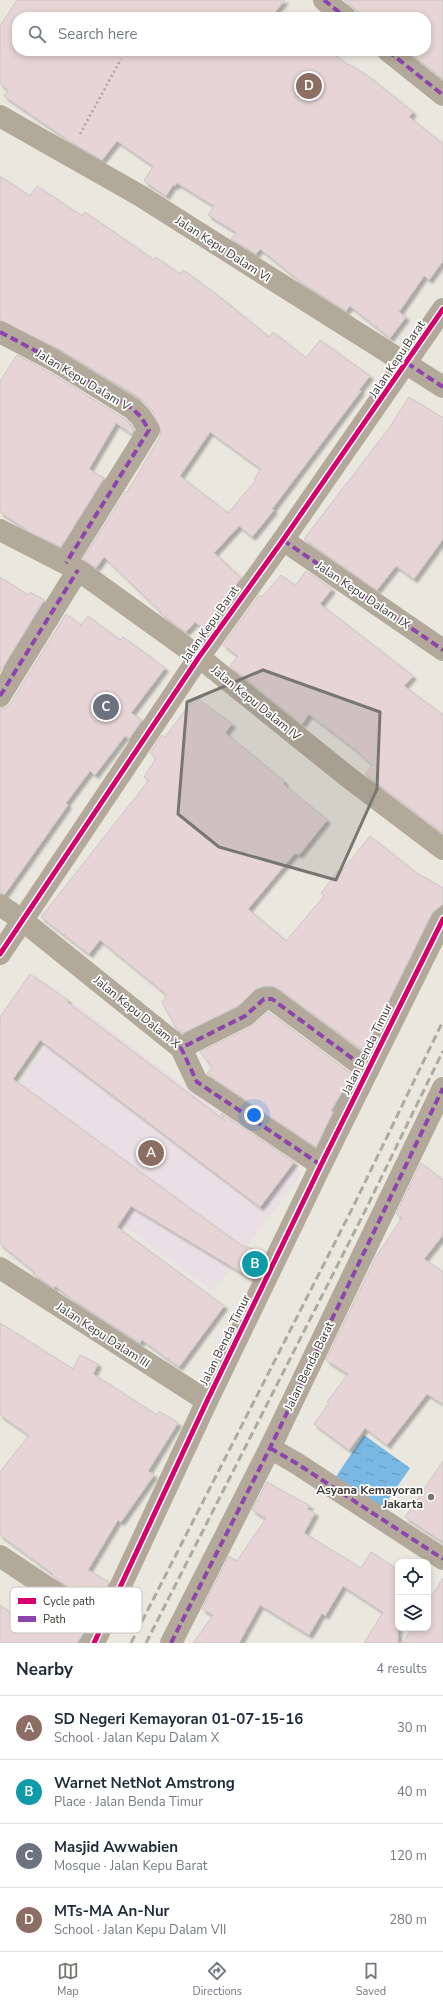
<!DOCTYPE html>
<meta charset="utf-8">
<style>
:root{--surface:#fff;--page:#f6f6f7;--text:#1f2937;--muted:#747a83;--line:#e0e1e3;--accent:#787670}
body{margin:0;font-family:"Nunito Sans",sans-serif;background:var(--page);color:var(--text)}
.controls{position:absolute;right:12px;bottom:12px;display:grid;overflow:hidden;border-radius:8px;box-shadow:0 2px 6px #0003}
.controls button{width:36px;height:36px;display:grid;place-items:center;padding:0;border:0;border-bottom:1px solid var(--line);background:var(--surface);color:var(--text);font:20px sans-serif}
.you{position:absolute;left:254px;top:1115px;width:14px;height:14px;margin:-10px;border:3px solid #fff;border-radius:50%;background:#1a73e8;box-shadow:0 0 0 6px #1a73e833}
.badge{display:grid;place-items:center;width:26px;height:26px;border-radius:50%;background:var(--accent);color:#fff;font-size:13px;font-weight:700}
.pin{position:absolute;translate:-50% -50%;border:2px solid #fff;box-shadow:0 1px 4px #0006}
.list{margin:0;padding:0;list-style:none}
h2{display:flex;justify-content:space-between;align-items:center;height:52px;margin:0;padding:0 16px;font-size:17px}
h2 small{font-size:13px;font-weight:400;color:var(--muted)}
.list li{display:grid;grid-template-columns:26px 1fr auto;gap:12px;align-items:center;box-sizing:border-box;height:64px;padding:0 16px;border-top:1px solid var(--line)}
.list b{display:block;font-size:15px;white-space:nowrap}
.list p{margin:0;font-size:13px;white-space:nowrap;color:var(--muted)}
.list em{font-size:13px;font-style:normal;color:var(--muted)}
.icon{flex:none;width:22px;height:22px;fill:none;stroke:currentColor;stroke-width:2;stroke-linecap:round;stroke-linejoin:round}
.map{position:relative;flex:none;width:443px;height:1643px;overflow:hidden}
.search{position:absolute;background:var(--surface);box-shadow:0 2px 6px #0003;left:12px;right:12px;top:12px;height:44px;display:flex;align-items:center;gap:10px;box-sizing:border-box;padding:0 14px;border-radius:16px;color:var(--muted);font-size:15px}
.sheet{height:308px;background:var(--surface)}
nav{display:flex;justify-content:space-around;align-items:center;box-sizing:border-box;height:56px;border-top:1px solid var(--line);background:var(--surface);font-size:11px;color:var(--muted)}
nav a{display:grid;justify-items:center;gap:2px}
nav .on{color:var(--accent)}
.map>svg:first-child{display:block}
.education{fill:#eadfe4}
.water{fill:url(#water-ripples)}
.building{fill:#e6d4d6;stroke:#ccc7c5;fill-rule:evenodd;filter:url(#shadow)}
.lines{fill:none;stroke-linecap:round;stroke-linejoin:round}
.path{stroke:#aea69c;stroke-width:2.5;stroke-dasharray:2 3;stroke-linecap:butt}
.minor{stroke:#b3a99a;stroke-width:22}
.tertiary{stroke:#b3a99a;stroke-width:22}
.rail{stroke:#afaa9f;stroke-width:3;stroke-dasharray:8 4;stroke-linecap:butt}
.quiet{stroke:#8e44ad;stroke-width:4;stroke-dasharray:8 4;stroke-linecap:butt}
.cycleway-casing{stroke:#fff;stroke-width:8}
.cycleway{stroke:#d6006c;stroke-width:5}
.marked{fill:#787670;fill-opacity:0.2;stroke:#787670;stroke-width:3;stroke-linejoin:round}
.poi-dot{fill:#787670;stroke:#fff;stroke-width:1.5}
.labels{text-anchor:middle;stroke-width:3.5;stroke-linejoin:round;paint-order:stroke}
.street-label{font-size:12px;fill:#3b3934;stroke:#fff}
.poi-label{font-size:12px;font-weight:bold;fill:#3b3934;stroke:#fff;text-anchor:end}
.key{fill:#fff;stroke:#c4c4c2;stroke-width:1}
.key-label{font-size:11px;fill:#3b3934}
</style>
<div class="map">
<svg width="443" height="1643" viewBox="0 0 443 1643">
<defs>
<pattern id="water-ripples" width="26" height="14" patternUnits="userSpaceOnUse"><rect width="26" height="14" fill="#79b8e3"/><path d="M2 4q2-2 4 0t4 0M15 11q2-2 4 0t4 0" fill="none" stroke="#6497b9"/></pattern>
<filter id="shadow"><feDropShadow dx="3.5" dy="3.5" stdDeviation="1" flood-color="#0004"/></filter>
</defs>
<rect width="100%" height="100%" fill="#eae7df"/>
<path class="education" d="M 77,1005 L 302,1173 L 213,1292 L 0,1133 L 0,1108 Z"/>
<path class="water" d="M 364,1435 L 410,1468 L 379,1513 L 333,1481 Z"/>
<g class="building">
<path d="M 17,0 L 285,0 L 271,17 L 17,17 L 17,51 L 330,51 L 348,65 L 349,64 L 369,77 L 413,112 L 409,117 L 443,144 L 443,261 L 429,280 L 424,276 L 399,312 L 406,317 L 390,338 L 350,306 L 346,311 L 301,282 L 260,249 L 256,254 L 231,239 L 236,232 L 208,215 L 214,206 L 177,183 L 175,186 L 173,185 L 166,196 L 144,181 L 153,166 L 117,141 L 102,160 L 71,142 L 4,96 L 8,90 L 0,84 L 0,26 Z"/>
<path d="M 344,0 L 443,0 L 443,79 L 408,51 L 426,51 L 426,17 L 365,17 Z"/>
<path d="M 0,176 L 30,196 L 37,186 L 82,216 L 85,212 L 154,260 L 156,257 L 180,274 L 183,270 L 217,295 L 269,337 L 273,332 L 306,358 L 320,340 L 370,376 L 359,390 L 361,391 L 272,509 L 274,510 L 252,537 L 239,526 L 214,553 L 241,578 L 204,629 L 195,622 L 186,632 L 160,613 L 161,612 L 104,557 L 96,568 L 83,559 L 126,491 L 127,492 L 160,437 L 161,430 L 152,410 L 140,398 L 61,350 L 0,320 ZM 210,432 L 261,469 L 254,479 L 256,480 L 228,513 L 180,476 Z"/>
<path d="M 17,355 L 49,372 L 125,419 L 134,430 L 132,434 L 116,423 L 89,469 L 104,478 L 61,547 L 30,532 L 0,512 L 0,381 Z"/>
<path d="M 409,397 L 443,418 L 443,539 L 414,579 L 396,566 L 377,590 L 304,539 L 389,428 Z"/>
<path d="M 306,571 L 332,589 L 320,604 L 413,676 L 404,686 L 443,715 L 443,833 L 365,774 L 372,765 L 356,750 L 309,714 L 302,724 L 230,666 L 238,656 L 223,645 L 259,595 L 262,597 L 281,575 L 295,586 Z"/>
<path d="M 0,577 L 28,595 L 30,592 L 44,600 L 0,672 Z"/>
<path d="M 66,614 L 81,625 L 88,616 L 120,640 L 123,637 L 165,668 L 131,713 L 142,720 L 129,739 L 125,736 L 95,775 L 90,771 L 66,803 L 68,805 L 5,894 L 0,893 L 0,708 L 6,707 L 11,703 Z"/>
<path d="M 195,697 L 232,724 L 225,733 L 285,782 L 283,784 L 327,820 L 299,855 L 295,853 L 248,909 L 286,941 L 324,896 L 321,893 L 339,870 L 341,872 L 370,836 L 415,872 L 443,888 L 443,904 L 432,913 L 364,1051 L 279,989 L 272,986 L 264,986 L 256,989 L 238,1006 L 183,1033 L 176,1028 L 162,1002 L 167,995 L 128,963 L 100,940 L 89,954 L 41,917 L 149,780 L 144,777 L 156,758 L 150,753 L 162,735 L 165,737 Z"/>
<path d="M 30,974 L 68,1000 L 67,1002 L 225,1121 L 221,1113 L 294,1162 L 260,1207 L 40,1040 L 13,1079 L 239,1244 L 264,1253 L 252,1279 L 131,1206 L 117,1227 L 224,1306 L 179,1367 L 142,1340 L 140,1343 L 72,1299 L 55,1286 L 54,1288 L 33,1274 L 35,1272 L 0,1244 L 0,1017 Z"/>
<path d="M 268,1012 L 352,1074 L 331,1111 L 333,1112 L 316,1147 L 207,1074 L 212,1067 L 200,1052 L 251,1027 Z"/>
<path d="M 421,1163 L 443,1180 L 443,1235 L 424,1259 L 443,1272 L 443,1404 L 427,1394 L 387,1445 L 365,1428 L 349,1450 L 314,1424 L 329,1403 L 327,1402 L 348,1374 L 326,1360 L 377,1255 L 402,1218 L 396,1214 Z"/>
<path d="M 0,1323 L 73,1369 L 80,1355 L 98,1364 L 93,1374 L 157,1415 L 159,1411 L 178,1423 L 148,1471 L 154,1475 L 121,1522 L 118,1520 L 88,1570 L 109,1582 L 97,1606 L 52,1576 L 53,1574 L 0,1535 L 0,1472 L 29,1435 L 0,1415 Z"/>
<path d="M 443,1461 L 443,1542 L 405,1517 Z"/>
<path d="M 267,1482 L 310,1506 L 307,1509 L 315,1513 L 304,1533 L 361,1568 L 371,1552 L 398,1570 L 398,1643 L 364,1643 L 383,1612 L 343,1586 L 325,1616 L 322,1613 L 309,1635 L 260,1605 L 239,1643 L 193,1643 L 213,1615 L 202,1609 L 229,1556 L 237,1561 L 266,1518 L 252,1510 Z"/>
<path d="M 443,1578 L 443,1643 L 403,1643 L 412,1628 L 428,1628 L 428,1602 Z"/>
<path d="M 0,1605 L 36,1632 L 52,1606 L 86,1629 L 77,1643 L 0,1643 Z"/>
</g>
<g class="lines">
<path class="path" d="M 80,134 L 121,59"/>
<g class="minor">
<path d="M 324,0 L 345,17"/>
<path d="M 388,51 L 443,95"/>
<path d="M 0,116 L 139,195 L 443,387"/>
<path d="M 0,332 L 55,361 L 133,409 L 141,417 L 149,430 L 66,563"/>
<path d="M 0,530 L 78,570 L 199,657 L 348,777 L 443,849"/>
<path d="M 283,540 L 443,650"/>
<path d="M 0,696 L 78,570"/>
<path d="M 0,905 L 22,920 L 181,1048 L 197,1082 L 321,1165"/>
<path d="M 181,1048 L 245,1016 L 264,999 L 272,999 L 368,1070"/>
<path d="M 0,1268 L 207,1401"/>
<path d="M 270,1448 L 296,1463 L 443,1559"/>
<path d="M 0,1556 L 103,1625"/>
<path d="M 94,1643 L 207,1401 L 321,1165 L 443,919"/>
<path d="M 171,1643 L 270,1448 L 443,1088"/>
</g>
<path class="tertiary" d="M 0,954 L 199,657 L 283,540 L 443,309"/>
<g class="rail">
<path d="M 131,1643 L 354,1205 L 443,1021"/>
<path d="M 146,1643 L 365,1211 L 443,1051"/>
</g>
<g class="quiet">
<path d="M 324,0 L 345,17"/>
<path d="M 388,51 L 443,95"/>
<path d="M 0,332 L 55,361 L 133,409 L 141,417 L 149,430 L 66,563"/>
<path d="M 407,363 L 443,387"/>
<path d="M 283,540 L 443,650"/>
<path d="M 0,696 L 78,570"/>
<path d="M 321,1165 L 197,1082 L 181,1048 L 245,1016 L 264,999 L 272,999 L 368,1070"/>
<path d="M 270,1448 L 296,1463 L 443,1559"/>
<path d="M 171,1643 L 270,1448 L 443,1088"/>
</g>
<g class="cycleway-casing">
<g id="cycleway">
<path d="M 0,954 L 199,657 L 283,540 L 443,309"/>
<path d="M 94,1643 L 207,1401 L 321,1165 L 443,919"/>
</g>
</g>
<use href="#cycleway" class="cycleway"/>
</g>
<path class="marked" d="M 263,670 L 380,712 L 377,789 L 336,880 L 219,847 L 178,814 L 187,702 Z"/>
<circle class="poi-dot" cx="431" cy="1497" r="4"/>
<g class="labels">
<g class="street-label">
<text transform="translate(223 249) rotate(33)" y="4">Jalan Kepu Dalam VI</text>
<text transform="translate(397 359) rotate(-56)" y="4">Jalan Kepu Barat</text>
<text transform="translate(83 380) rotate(31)" y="4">Jalan Kepu Dalam V</text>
<text transform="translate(363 595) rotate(34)" y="4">Jalan Kepu Dalam IX</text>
<text transform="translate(210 624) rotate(-55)" y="4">Jalan Kepu Barat</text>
<text transform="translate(256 703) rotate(39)" y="4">Jalan Kepu Dalam IV</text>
<text transform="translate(137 1012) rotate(39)" y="4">Jalan Kepu Dalam X</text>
<text transform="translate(367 1049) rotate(-64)" y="4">Jalan Benda Timur</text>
<text transform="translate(103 1335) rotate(33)" y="4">Jalan Kepu Dalam III</text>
<text transform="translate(225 1340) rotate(-64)" y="4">Jalan Benda Timur</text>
<text transform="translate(309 1366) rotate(-64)" y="4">Jalan Benda Barat</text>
</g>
<g class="poi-label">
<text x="423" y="1494">Asyana Kemayoran<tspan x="423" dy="14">Jakarta</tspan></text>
</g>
</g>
<rect x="10" y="1587" width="132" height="46" rx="6" class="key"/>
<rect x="18" y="1598" width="18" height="6" fill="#d6006c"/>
<rect x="18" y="1616" width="18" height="6" fill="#8e44ad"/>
<g class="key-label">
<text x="43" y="1605">Cycle path</text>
<text x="43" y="1623">Path</text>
</g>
</svg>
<div class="controls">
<button><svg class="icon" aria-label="locate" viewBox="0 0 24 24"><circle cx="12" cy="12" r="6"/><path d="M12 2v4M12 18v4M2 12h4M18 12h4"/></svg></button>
<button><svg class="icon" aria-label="layers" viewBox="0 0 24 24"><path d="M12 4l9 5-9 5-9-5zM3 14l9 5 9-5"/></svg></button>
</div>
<div class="you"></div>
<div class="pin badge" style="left:151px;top:1153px;background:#8d6e63">A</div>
<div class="pin badge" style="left:255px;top:1264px;background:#0f9aa8">B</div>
<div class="pin badge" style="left:106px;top:707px;background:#6b7280">C</div>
<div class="pin badge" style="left:309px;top:86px;background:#8d6e63">D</div>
<div class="search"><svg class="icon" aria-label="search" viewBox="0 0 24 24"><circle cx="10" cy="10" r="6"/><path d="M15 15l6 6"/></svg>Search here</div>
</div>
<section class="sheet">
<h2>Nearby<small>4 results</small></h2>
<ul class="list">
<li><span class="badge" style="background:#8d6e63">A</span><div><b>SD Negeri Kemayoran 01-07-15-16</b><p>School · Jalan Kepu Dalam X</p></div><em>30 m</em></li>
<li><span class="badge" style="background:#0f9aa8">B</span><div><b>Warnet NetNot Amstrong</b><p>Place · Jalan Benda Timur</p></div><em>40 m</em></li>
<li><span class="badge" style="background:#6b7280">C</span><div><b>Masjid Awwabien</b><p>Mosque · Jalan Kepu Barat</p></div><em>120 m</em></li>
<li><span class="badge" style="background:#8d6e63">D</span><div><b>MTs-MA An-Nur</b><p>School · Jalan Kepu Dalam VII</p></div><em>280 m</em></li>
</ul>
</section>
<nav>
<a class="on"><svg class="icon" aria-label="map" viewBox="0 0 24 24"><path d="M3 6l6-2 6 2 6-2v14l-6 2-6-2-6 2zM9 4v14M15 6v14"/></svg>Map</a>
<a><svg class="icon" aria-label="directions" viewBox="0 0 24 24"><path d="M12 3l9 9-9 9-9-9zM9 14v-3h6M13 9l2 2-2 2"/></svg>Directions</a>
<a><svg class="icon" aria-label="saved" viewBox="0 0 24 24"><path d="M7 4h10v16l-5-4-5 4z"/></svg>Saved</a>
</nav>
